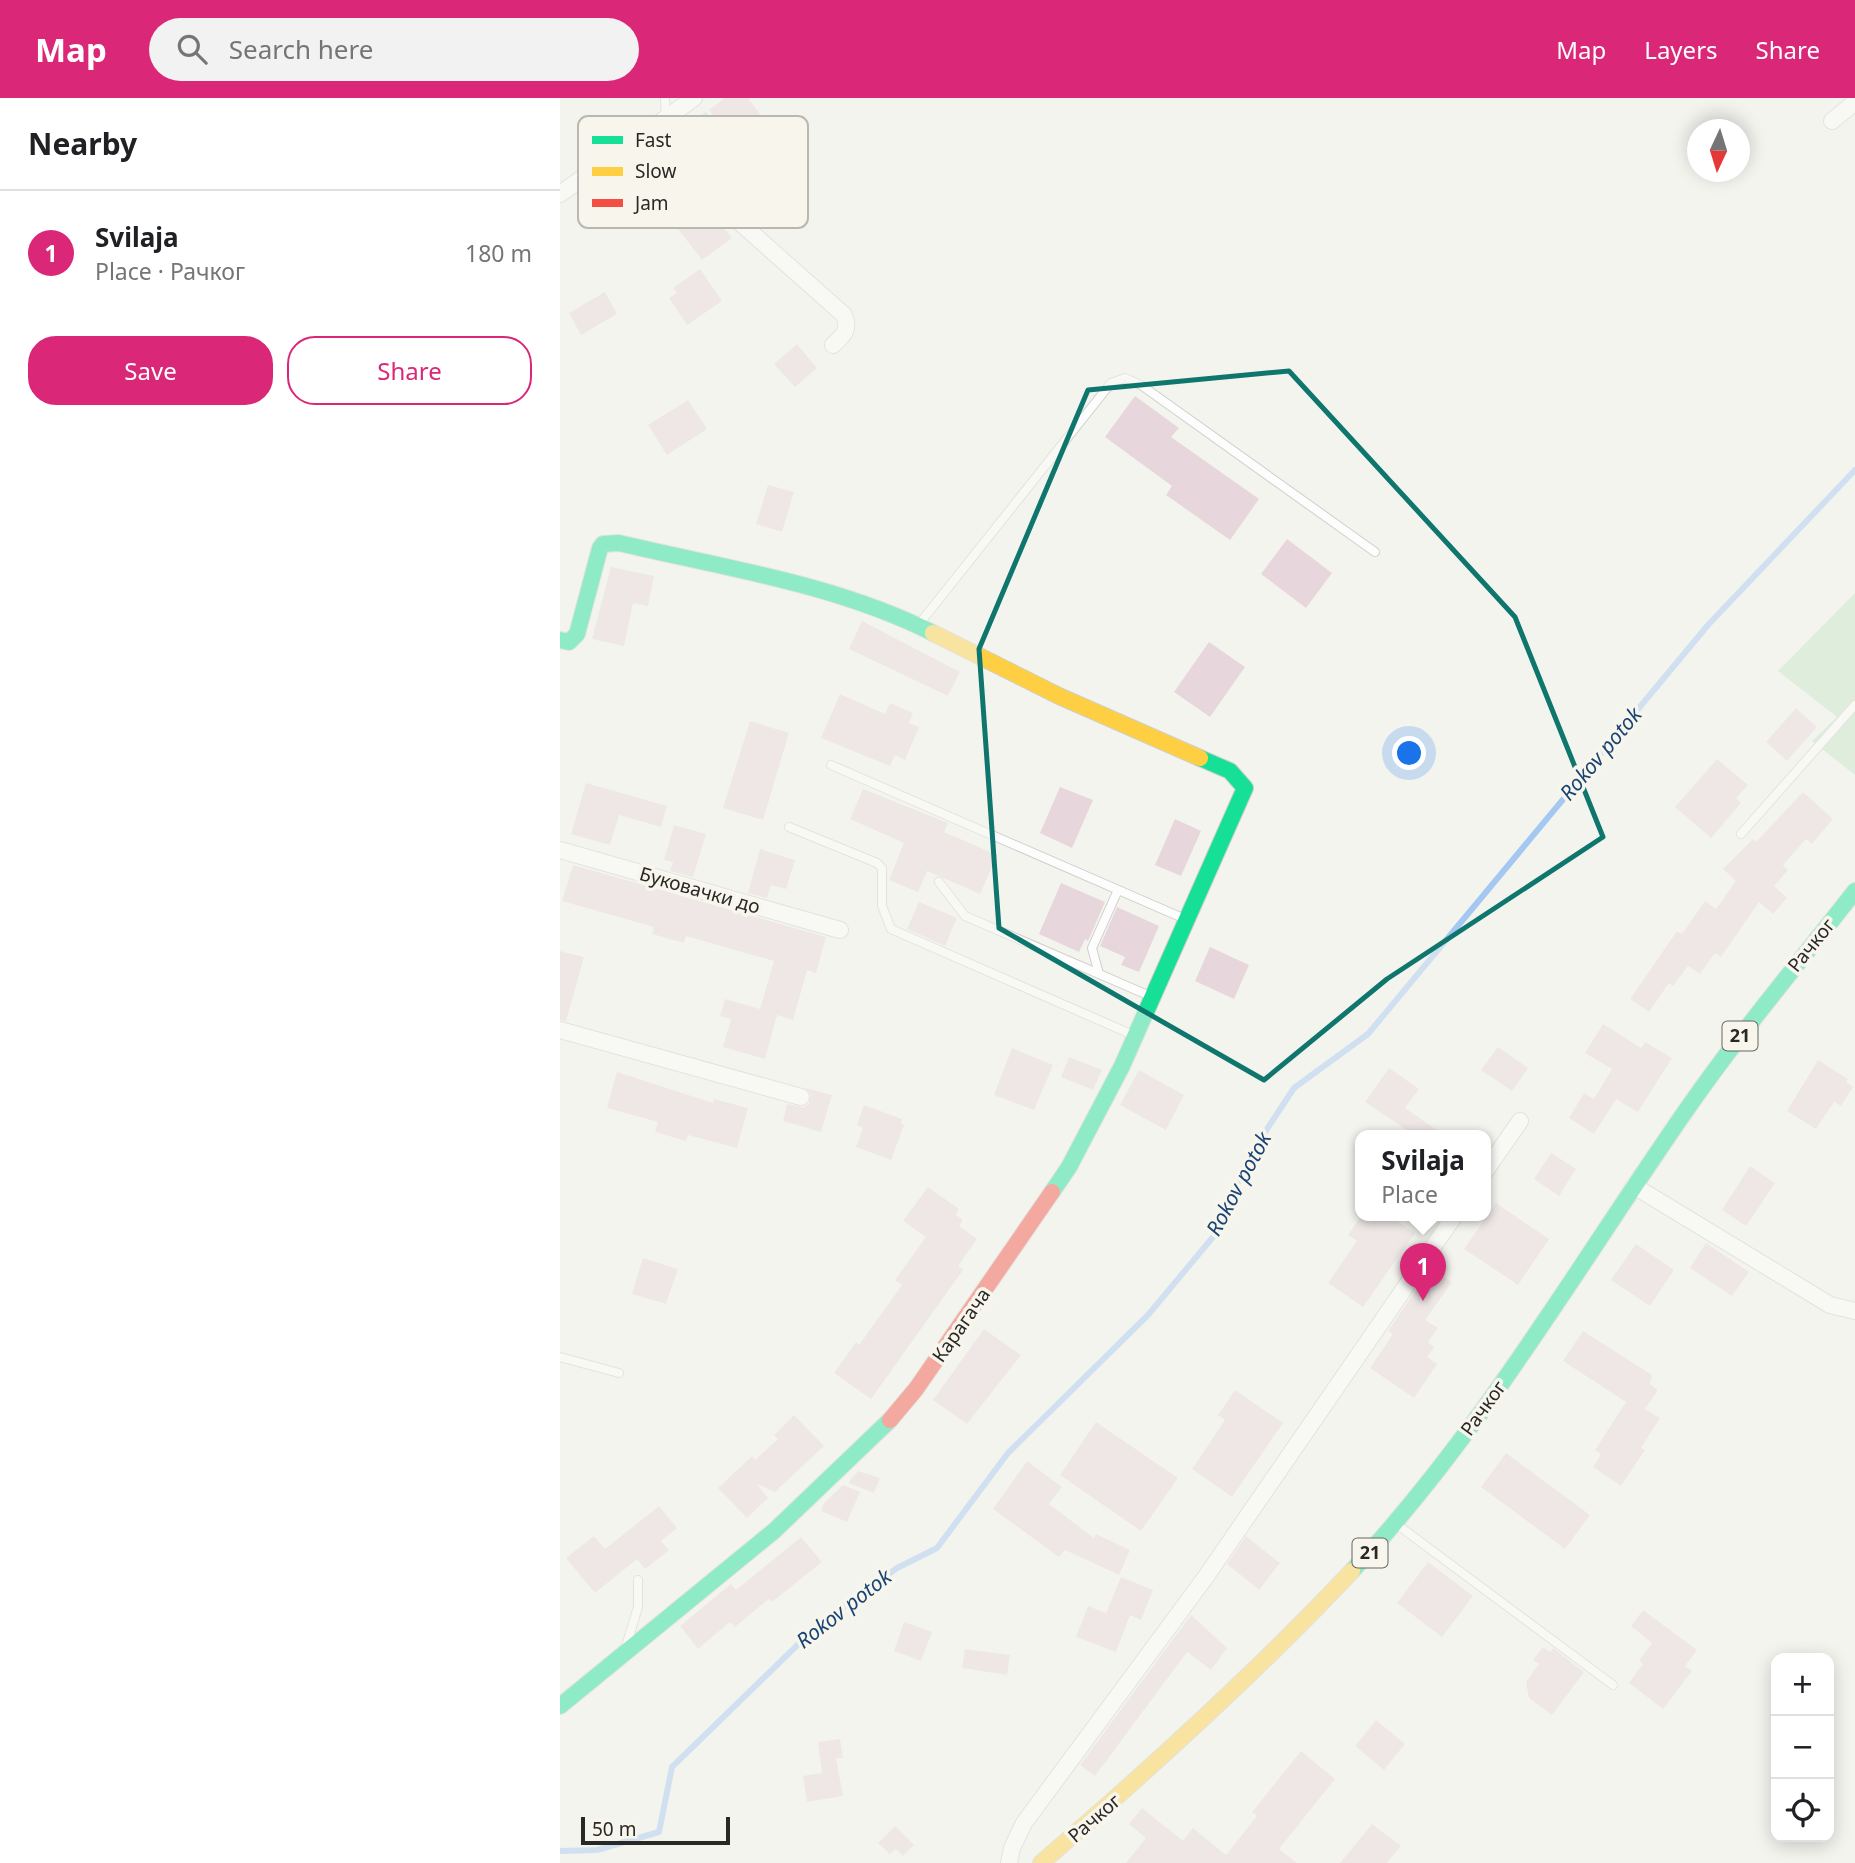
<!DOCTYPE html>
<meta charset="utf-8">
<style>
:root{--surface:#fff;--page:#f2f2f2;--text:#202124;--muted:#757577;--line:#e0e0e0;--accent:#db2777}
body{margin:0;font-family:"Noto Sans",sans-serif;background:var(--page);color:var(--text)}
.controls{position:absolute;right:21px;bottom:21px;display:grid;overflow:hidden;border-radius:14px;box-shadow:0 4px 18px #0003}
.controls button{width:63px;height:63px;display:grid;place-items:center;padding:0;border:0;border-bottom:2px solid var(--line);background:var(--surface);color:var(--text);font:35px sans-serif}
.compass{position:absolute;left:1127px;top:21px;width:63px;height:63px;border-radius:50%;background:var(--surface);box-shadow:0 4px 18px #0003;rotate:184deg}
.scale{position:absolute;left:21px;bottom:18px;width:149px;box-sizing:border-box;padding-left:7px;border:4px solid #292825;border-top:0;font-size:19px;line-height:24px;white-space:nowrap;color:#292825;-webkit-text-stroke:5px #f7f5ec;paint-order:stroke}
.you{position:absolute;left:850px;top:656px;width:24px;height:24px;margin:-18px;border:5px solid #fff;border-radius:50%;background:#1a73e8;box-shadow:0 0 0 10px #1a73e833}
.badge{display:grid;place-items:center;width:46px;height:46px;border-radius:50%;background:var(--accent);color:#fff;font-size:23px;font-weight:700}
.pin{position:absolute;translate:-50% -58px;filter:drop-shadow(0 2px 4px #0008)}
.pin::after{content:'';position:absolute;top:37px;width:24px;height:21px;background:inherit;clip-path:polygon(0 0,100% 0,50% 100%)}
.popup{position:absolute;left:795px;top:1032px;width:136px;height:91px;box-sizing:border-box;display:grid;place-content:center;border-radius:14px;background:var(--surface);filter:drop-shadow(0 2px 5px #0005);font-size:23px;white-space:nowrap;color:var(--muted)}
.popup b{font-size:26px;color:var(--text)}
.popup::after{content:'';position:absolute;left:50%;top:100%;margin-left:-14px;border:14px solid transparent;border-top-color:var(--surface)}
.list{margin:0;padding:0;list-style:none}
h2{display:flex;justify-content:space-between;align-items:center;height:91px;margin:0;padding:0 28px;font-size:30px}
h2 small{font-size:23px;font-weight:400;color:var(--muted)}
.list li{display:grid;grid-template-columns:46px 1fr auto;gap:21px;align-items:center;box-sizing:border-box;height:126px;padding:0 28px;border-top:2px solid var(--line)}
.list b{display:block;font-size:26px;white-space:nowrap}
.list p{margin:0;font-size:23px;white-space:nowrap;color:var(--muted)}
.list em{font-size:23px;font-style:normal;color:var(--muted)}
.actions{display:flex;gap:14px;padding:21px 28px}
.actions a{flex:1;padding:16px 0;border:2px solid var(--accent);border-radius:28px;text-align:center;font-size:24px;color:var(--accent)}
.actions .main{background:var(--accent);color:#fff}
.icon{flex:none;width:38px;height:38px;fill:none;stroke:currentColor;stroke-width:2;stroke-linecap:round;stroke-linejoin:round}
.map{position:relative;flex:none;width:1295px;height:1765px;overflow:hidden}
header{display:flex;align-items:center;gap:42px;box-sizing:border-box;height:98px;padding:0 35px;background:var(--accent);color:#fff}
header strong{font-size:33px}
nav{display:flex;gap:38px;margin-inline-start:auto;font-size:24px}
.search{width:490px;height:63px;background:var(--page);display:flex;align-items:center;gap:18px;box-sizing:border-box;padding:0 24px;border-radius:38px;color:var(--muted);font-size:26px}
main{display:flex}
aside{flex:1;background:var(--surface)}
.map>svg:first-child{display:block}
.green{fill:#c5e4c7}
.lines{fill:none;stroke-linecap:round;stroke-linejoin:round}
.stream{stroke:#a4c8f1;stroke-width:6}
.building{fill:#e7d7dc}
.lane-casing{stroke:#cfcfcb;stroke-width:10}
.street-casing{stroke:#cfcfcb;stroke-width:18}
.fast-casing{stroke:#cfcfcb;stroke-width:18}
.slow-casing{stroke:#cfcfcb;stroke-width:18}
.jam-casing{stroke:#cfcfcb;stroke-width:18}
.lane{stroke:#fdfdfd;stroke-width:8}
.street{stroke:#fdfdfd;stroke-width:16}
.fast{stroke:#16e098;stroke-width:16}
.slow{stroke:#ffcf43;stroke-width:16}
.jam{stroke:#f24e42;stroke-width:16}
.marked{fill:none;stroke:#0f766e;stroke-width:5;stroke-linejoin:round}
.labels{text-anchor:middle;stroke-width:7;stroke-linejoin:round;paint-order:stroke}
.shield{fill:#f7f5ec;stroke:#676661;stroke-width:2}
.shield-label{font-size:18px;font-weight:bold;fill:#292825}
.street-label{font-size:19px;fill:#292825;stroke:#f7f5ec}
.water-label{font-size:21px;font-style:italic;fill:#184475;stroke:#f7f5ec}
.key{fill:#f7f5ec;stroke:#b9b8b0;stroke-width:2}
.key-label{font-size:19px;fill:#292825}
</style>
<header>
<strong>Map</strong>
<div class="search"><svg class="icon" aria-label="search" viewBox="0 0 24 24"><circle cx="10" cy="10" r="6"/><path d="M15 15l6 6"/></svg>Search here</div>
<nav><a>Map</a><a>Layers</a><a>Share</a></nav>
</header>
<main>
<aside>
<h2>Nearby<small></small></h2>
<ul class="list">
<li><span class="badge">1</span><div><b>Svilaja</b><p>Place · Рачког</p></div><em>180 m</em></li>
</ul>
<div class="actions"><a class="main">Save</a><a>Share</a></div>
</aside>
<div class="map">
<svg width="1295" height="1765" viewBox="0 0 1295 1765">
<rect width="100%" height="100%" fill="#f4f4ef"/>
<g class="green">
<path d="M 146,14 L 190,71 L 199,129 L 144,86 L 109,40 Z"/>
<path d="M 1295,495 L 1295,677 L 1252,643 L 1277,619 L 1218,573 Z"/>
</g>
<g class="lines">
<path class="stream" d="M 0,1753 L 37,1752 L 99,1734 L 112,1669 L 256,1529 L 337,1470 L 377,1450 L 448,1355 L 588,1217 L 658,1133 L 688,1060 L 734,990 L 808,936 L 1148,527 L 1295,372"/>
</g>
<g class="building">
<path d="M 165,0 L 188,0 L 206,24 L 174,47 L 149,12 Z"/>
<path d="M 99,51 L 132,95 L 151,113 L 172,140 L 142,162 L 72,71 Z"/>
<path d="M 140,171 L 162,203 L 127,227 L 109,200 L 117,195 L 113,190 Z"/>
<path d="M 45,194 L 57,216 L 21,237 L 9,215 Z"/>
<path d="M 237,246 L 257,270 L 235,289 L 214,266 Z"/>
<path d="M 575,298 L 619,330 L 611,339 L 699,401 L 670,442 L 606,397 L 612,388 L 545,339 Z"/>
<path d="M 128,302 L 147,331 L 107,357 L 88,327 Z"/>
<path d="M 208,387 L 234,394 L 222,434 L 196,426 Z"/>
<path d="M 727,441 L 772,475 L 746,510 L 701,476 Z"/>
<path d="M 51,469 L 94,478 L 88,508 L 73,505 L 64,548 L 32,541 Z"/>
<path d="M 302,523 L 400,574 L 388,598 L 289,551 Z"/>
<path d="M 649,544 L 685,569 L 650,619 L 614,594 Z"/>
<path d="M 280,596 L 325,616 L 330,605 L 353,615 L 349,625 L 359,629 L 345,662 L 335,657 L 330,668 L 261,640 Z"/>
<path d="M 1236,610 L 1257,629 L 1227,663 L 1206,644 Z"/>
<path d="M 190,623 L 229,635 L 203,722 L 163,710 Z"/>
<path d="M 1157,661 L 1188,687 L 1176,700 L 1181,705 L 1151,740 L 1115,709 Z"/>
<path d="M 26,685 L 107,708 L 101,729 L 59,717 L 50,747 L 11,736 Z"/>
<path d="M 500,689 L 533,702 L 512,750 L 480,735 Z"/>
<path d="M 303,691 L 388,725 L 384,734 L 437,757 L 420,796 L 367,773 L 358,794 L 329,782 L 344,745 L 290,721 Z"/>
<path d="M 1243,694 L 1273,721 L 1252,746 L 1246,741 L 1223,767 L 1228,772 L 1214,788 L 1227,800 L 1213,816 L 1199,804 L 1161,859 L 1155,855 L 1140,876 L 1128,868 L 1113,888 L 1109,885 L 1089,914 L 1070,901 L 1117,833 L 1122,836 L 1145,803 L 1156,811 L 1176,783 L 1163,771 L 1193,741 L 1196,744 Z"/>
<path d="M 615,721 L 641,733 L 621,778 L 595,767 Z"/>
<path d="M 114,727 L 146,736 L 133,779 L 110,773 L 113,764 L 104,762 Z"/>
<path d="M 200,751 L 235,762 L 226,791 L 211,787 L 207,800 L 188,795 Z"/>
<path d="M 13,767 L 266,839 L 256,875 L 247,872 L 233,922 L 217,917 L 205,961 L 163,949 L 171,921 L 160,918 L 165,901 L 200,911 L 214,863 L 126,838 L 124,845 L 92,836 L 94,829 L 2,803 Z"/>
<path d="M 501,785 L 545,804 L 528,843 L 525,841 L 519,854 L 479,836 Z"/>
<path d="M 359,804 L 397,820 L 385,848 L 347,831 Z"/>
<path d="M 557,809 L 599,828 L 579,874 L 561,867 L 565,859 L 540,848 Z"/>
<path d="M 650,849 L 689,867 L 674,901 L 635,883 Z"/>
<path d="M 0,853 L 24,859 L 6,923 L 0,922 Z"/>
<path d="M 1043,926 L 1081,950 L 1085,944 L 1112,960 L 1078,1014 L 1056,1001 L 1034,1036 L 1009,1020 L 1024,995 L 1034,1001 L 1052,971 L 1025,955 Z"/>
<path d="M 938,949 L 968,970 L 952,993 L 921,972 Z"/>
<path d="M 452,950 L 493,967 L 474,1012 L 434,997 Z"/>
<path d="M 509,959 L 542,972 L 533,992 L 501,979 Z"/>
<path d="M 1258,962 L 1288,981 L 1286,984 L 1293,989 L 1281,1008 L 1274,1004 L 1256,1031 L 1227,1013 Z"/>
<path d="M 829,970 L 859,991 L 845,1010 L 884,1037 L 854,1037 L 805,1004 Z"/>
<path d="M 579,972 L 624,997 L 606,1032 L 560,1007 Z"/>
<path d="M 57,974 L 153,1005 L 154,1001 L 188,1010 L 177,1050 L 128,1037 L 126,1043 L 95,1034 L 98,1024 L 47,1010 Z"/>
<path d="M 246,990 L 272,997 L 261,1034 L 223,1023 L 227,1006 L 243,1009 L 249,1006 L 251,997 Z"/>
<path d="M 304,1007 L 342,1021 L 341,1026 L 344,1027 L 331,1062 L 296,1049 L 303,1030 L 297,1027 Z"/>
<path d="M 991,1055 L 1016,1071 L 999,1098 L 974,1081 Z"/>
<path d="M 1190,1068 L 1215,1085 L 1186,1128 L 1162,1112 Z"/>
<path d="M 368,1089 L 399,1111 L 396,1117 L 403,1122 L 399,1128 L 417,1141 L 398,1168 L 403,1172 L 311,1301 L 274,1275 L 296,1244 L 299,1247 L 342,1187 L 335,1182 L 366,1139 L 343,1123 Z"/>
<path d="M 936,1105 L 989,1141 L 958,1187 L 904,1151 Z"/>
<path d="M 802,1117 L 829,1117 L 855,1135 L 803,1209 L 768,1185 L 797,1143 L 788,1137 Z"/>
<path d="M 1146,1145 L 1189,1174 L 1172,1198 L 1130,1170 Z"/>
<path d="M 1076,1146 L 1114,1172 L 1090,1208 L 1051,1182 Z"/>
<path d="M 83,1160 L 118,1171 L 106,1206 L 72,1196 Z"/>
<path d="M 871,1170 L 892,1184 L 865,1222 L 878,1230 L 868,1244 L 874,1249 L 867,1259 L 877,1266 L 854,1300 L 810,1270 L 833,1236 L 828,1233 Z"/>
<path d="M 424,1231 L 461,1257 L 407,1326 L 373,1302 Z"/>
<path d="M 1023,1233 L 1092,1277 L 1090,1286 L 1098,1292 L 1085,1311 L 1100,1320 L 1081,1350 L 1085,1352 L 1061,1388 L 1033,1369 L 1041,1356 L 1035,1352 L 1066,1304 L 1003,1263 Z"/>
<path d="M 675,1292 L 723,1325 L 672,1399 L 632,1371 L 665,1322 L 658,1317 Z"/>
<path d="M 234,1317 L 264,1348 L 215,1394 L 197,1386 L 208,1400 L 187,1420 L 158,1390 L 192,1358 L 195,1362 L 218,1341 L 214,1337 Z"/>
<path d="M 536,1324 L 618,1380 L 581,1433 L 500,1377 Z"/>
<path d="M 946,1355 L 1030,1417 L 1005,1451 L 921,1389 Z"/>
<path d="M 467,1363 L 502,1389 L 489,1406 L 534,1440 L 536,1436 L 570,1452 L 559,1477 L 505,1452 L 499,1459 L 433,1411 Z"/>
<path d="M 298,1373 L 320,1380 L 314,1395 L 288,1385 Z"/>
<path d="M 283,1387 L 300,1394 L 287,1424 L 261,1413 L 264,1405 Z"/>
<path d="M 99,1408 L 117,1430 L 101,1443 L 109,1452 L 85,1471 L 77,1461 L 35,1495 L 6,1460 L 34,1438 L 45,1451 Z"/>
<path d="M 686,1438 L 720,1465 L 699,1492 L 667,1466 Z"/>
<path d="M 241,1439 L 262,1464 L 212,1504 L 209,1501 L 175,1529 L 170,1524 L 138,1551 L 120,1528 L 171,1486 L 176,1492 Z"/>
<path d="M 868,1464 L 913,1498 L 882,1539 L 837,1505 Z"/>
<path d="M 561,1479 L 593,1492 L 581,1522 L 570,1517 L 556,1554 L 516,1539 L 528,1508 L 546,1515 Z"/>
<path d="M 1083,1512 L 1137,1552 L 1125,1568 L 1132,1573 L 1103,1611 L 1069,1585 L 1083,1566 L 1079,1563 L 1092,1545 L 1071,1528 Z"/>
<path d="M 631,1517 L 667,1550 L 651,1572 L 627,1554 L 535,1678 L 520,1667 Z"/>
<path d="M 344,1524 L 372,1534 L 361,1563 L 334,1553 Z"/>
<path d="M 983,1549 L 990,1554 L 993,1550 L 1024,1574 L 992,1617 L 969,1600 L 966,1584 L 979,1566 L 973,1562 Z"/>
<path d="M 405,1551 L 450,1557 L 447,1577 L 402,1570 Z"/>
<path d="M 816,1622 L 845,1646 L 824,1672 L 795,1648 Z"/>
<path d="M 280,1641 L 283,1660 L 276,1660 L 283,1698 L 247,1704 L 243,1678 L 262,1675 L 258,1644 Z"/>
<path d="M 741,1653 L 775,1681 L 719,1751 L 737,1765 L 566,1765 L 586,1740 L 569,1726 L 582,1710 L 623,1743 L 633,1730 L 666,1757 L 697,1718 L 692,1714 Z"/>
<path d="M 812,1726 L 841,1748 L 827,1765 L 780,1765 Z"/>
<path d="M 335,1728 L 354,1747 L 343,1758 L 336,1751 L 330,1756 L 318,1745 Z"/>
</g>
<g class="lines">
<g class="lane-casing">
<g id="lane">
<path d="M 105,0 L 106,20"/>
<path d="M 360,525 L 551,285 L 565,280 L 581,287 L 815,454"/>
<path d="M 271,667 L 625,821"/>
<path d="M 229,729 L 317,765 L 322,770 L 322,808 L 331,831 L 573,937"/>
<path d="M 1181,736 L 1295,607"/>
<path d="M 379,784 L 405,818 L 590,898"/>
<path d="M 539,876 L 532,850 L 558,792"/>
<path d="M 0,1259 L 59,1275"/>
<path d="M 839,1428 L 1053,1587"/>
<path d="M 67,1545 L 78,1509 L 78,1482"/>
</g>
</g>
<g class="street-casing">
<g id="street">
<path d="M 1272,23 L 1295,4"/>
<path d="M 95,28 L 140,89 L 284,217 C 290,232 284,237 273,247"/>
<path d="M 0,96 L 134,0"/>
<path d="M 0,752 L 280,832"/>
<path d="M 0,932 L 241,999"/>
<path d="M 926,1072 L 960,1023"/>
<path d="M 1074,1088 L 1270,1207 L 1295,1213"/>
<path d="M 449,1765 L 452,1750 L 464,1725 L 645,1480 L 895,1117"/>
</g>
</g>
<g class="fast-casing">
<g id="fast">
<path d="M 0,542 L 9,544 L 17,536 L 40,450 L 43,446 L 59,445 C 164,470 276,486 373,535"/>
<path d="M 492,1094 L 509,1069 L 562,968 L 685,690 L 670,673 L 640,660"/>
<path d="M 792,1473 C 922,1334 1019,1166 1127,1011 C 1179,936 1239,865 1295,793"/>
<path d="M 0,1608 L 214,1433 L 330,1322"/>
</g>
</g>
<g class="slow-casing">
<g id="slow">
<path d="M 373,535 L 499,598 L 640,660"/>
<path d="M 481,1765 C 589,1672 694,1577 792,1473"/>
</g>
</g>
<g class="jam-casing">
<path id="jam" d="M 330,1322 L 356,1291 L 492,1094"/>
</g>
<use href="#lane" class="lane"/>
<use href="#street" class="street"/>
<use href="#fast" class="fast"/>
<use href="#slow" class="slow"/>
<use href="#jam" class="jam"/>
</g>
<path d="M0 0H1295V1765H0ZM 729,273 L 955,519 L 1043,739 L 827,881 L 704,982 L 439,830 L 419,551 L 528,292 Z" fill="#f4f4ef" fill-opacity=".55" fill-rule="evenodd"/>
<path class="marked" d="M 729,273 L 955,519 L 1043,739 L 827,881 L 704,982 L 439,830 L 419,551 L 528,292 Z"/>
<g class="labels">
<g class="shield">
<rect x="1162.5" y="923.5" width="35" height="29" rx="5"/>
<rect x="792.5" y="1440.5" width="35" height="29" rx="5"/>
</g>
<g class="shield-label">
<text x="1180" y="944">21</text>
<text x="810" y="1461">21</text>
</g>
<g class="street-label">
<text transform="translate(140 792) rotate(16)" y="7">Буковачки до</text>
<text transform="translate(1251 847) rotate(-51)" y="7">Рачког</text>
<text transform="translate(401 1227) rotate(-55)" y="7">Карагача</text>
<text transform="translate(923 1310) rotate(-54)" y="7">Рачког</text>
<text transform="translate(534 1720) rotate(-41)" y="7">Рачког</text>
</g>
<g class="water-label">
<text transform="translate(1041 656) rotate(-50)" y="7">Rokov potok</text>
<text transform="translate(679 1086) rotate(-62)" y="7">Rokov potok</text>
<text transform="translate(284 1511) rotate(-38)" y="7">Rokov potok</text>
</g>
</g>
<rect x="18" y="18" width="230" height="112" rx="10" class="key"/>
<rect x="32" y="38" width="31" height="8" fill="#16e098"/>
<rect x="32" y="69" width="31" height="9" fill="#ffcf43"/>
<rect x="32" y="101" width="31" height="8" fill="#f24e42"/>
<g class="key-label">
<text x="75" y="49">Fast</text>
<text x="75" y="80">Slow</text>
<text x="75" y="112">Jam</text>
</g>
</svg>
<div class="controls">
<button>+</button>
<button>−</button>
<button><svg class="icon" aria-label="locate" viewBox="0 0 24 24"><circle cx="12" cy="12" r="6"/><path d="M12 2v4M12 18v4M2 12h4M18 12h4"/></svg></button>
</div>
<svg class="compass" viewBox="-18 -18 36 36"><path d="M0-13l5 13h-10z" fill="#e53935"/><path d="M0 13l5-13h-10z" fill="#757577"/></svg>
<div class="scale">50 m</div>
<div class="you"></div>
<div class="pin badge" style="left:863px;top:1203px">1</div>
<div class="popup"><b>Svilaja</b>Place</div>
</div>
</main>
